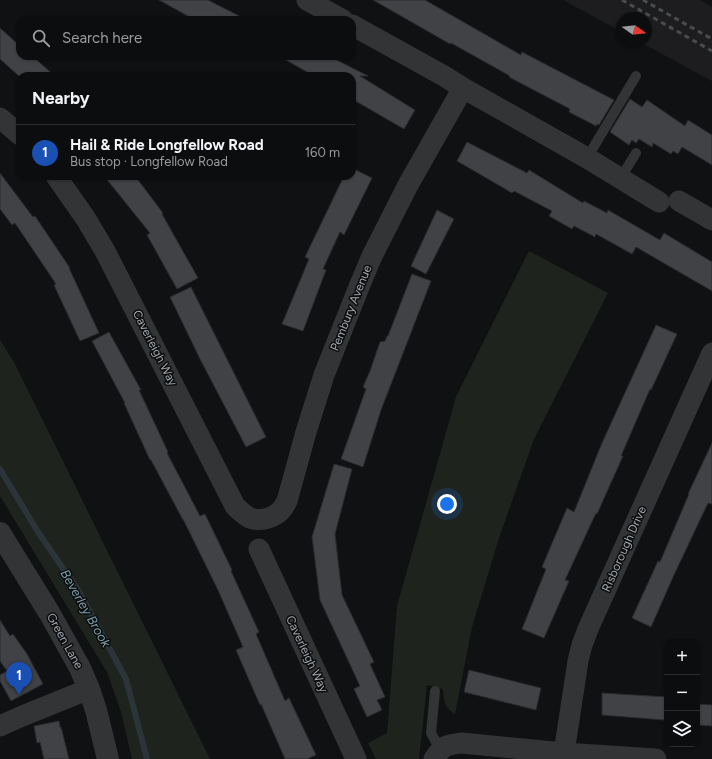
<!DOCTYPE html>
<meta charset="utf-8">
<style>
:root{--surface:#0c0d0e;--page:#151617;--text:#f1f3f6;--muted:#9a9c9e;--line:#2c2d2e;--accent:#d93025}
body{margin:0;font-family:Figtree,sans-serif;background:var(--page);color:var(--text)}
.controls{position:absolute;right:12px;bottom:12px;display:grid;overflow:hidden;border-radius:8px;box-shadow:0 1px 3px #0004}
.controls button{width:36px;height:36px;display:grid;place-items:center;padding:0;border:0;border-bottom:1px solid var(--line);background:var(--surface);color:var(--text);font:20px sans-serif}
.compass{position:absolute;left:616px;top:12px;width:36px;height:36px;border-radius:50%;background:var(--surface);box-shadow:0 1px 3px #0004;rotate:105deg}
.you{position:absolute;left:447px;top:504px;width:14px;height:14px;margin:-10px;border:3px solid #fff;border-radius:50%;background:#1a73e8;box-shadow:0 0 0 6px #1a73e833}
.badge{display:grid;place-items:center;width:26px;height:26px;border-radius:50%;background:var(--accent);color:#fff;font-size:13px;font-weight:700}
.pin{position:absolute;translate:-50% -33px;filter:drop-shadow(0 1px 2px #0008)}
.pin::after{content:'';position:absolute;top:21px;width:14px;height:12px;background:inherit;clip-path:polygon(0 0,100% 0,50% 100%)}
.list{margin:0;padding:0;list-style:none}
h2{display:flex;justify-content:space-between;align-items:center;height:52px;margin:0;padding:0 16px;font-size:17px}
h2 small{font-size:13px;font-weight:400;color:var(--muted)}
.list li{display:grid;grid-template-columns:26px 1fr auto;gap:12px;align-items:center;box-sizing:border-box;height:56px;padding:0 16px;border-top:1px solid var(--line)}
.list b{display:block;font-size:15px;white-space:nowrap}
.list p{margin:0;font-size:13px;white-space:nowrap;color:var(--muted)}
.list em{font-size:13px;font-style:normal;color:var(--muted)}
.icon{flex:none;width:22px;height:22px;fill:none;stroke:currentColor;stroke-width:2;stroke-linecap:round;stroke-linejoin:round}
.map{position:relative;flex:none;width:712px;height:759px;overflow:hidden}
.search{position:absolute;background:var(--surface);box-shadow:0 1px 3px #0004;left:16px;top:16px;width:340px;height:44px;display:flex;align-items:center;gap:10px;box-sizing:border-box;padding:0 14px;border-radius:12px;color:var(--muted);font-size:15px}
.panel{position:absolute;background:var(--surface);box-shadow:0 1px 3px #0004;left:16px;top:72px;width:340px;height:108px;border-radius:12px}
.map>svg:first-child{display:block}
.built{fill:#1d1d1f}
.green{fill:#1e241d}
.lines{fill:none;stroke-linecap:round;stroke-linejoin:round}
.stream{stroke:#2b3539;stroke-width:6}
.building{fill:#404245;stroke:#2b2b2e}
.service{stroke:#323436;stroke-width:10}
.minor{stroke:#323436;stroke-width:21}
.tertiary{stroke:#323436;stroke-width:22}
.rail{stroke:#494c4f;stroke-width:3;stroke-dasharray:5 4;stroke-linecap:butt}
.labels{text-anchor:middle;stroke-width:3;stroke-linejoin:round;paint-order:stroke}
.street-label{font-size:12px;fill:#a3abb1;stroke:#0c0c0d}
.water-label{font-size:13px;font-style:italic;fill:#7c9faa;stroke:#0c0c0d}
</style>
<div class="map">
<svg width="712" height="759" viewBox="0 0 712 759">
<rect width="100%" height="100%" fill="#101112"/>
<path class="built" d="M 563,0 L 700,0 L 712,7 L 712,81 L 640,42 L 646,42 L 646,18 L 622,18 L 622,32 Z"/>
<g class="green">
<path d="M 529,251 L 608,293 L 534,439 L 499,538 L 472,627 L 455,714 C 444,707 444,701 443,689 L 427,685 L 419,759 L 376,759 L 368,743 L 387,733 L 397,606 L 456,397 Z"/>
<path d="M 0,340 L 14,362 L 210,759 L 132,759 L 121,712 L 107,672 L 0,496 Z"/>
</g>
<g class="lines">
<path class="stream" d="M 0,469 L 38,532 L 78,590 L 126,679 L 147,759"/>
</g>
<g class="building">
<path d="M 159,0 L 208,0 L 247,20 L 195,20 Z"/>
<path d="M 373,0 L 425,0 L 521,55 L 522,52 L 614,100 L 599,125 L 597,124 L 596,126 L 569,112 L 570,109 L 509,77 L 510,76 L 451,43 L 450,44 Z"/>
<path d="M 0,28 L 20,46 L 20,56 L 32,56 L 55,76 L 20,76 L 20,77 L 0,59 Z"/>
<path d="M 279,56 L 329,56 L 368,76 L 360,76 L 415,110 L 404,129 L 352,99 L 352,76 L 314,76 Z"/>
<path d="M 630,99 L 642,107 L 647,100 L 685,126 L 688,120 L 712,135 L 712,165 L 682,147 L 678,154 L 673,151 L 671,154 L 653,143 L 652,147 L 639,139 L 636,143 L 632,140 L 629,145 L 610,132 Z"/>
<path d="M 467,142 L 527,173 L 529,170 L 583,203 L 584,201 L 607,213 L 608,210 L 660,240 L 664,233 L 712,262 L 712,291 L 636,247 L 632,254 L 596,234 L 595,237 L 574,226 L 572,229 L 549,216 L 552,211 L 514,191 L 512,193 L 457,161 Z"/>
<path d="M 352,168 L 372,178 L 344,235 L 340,232 L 323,269 L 326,270 L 303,331 L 282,324 L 309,259 L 305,257 L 344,176 L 352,176 Z"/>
<path d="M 0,173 L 33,217 L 35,216 L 70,268 L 69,268 L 99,333 L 80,341 L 54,285 L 56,284 L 15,223 L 12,225 L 0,209 Z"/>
<path d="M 104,176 L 135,176 L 163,213 L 162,214 L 198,278 L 177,289 L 147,235 L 150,233 Z"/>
<path d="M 437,210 L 454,219 L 426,274 L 411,266 Z"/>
<path d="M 412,274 L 431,281 L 381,410 L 363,467 L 341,459 L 366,389 L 363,387 L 370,371 L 380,342 L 385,341 L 387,336 L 388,336 Z"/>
<path d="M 191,287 L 266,437 L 246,447 L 200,359 L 170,297 Z"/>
<path d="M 656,325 L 677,334 L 651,390 L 650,389 L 621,456 L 623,456 L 597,514 L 596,513 L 565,580 L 569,581 L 544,638 L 522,629 L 546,569 L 542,567 L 567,508 L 574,512 L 602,443 Z"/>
<path d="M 109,332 L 141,390 L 139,390 L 168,452 L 167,453 L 200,516 L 205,514 L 232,570 L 231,571 L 259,632 L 256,634 L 285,701 L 289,698 L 316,755 L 307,759 L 285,759 L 261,704 L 260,705 L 236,650 L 243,647 L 218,590 L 183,519 L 183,520 L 151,460 L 150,460 L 124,403 L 125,403 L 92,341 Z"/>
<path d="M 712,443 L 712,504 L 708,503 L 673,577 L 651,627 L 632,618 L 658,561 L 660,562 L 689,494 L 688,494 Z"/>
<path d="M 334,464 L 352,469 L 335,534 L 342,595 L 374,662 L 370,664 L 385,697 L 377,700 L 382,710 L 367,717 L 354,689 L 360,686 L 320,600 L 312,537 Z"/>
<path d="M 0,620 L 10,636 L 13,634 L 27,654 L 43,684 L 11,701 L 0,681 L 0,675 L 7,671 L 0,661 Z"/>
<path d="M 469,670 L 541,688 L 536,710 L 464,692 Z"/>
<path d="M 602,693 L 667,697 L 665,720 L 602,715 Z"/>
<path d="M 697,704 L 712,705 L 712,726 L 697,725 Z"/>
<path d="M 59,721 L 60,727 L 61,727 L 69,759 L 44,759 L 40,742 L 37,743 L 34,726 Z"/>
</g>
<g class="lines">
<g class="service">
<path d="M 587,158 L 636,76"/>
<path d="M 620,179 L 636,153"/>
<path d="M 435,691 L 431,733 L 440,749"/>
</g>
<g class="minor">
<path d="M 307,0 L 343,20"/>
<path d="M 352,25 L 444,76 L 463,88 L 587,158 L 659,202"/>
<path d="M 0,118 L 20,135"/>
<path d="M 56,176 L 86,219 L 105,251 L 235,506 C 240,511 244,515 250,518 C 260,522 275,518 282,509 C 284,507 285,504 287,501 L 306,432 L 324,375 L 359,287 L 372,256 L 408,185 L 463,88"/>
<path d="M 679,201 L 712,220"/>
<path d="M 259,549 L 356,759"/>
<path d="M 0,726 L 20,717 L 89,689"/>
<path d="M 564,753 L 578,661 L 582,645 L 588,629 L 712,353"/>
<path d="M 434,759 C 443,745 446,745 462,743 L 564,753 L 656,759"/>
</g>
<path class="tertiary" d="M 0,533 L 50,614 L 80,668 L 89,689 L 96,710 L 108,759"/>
<g class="rail">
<path d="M 622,0 L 712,51"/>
<path d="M 643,0 L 712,39"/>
</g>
</g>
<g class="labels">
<g class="street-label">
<text transform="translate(351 308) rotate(-68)" y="4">Pembury Avenue</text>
<text transform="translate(155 348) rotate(63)" y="4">Caverleigh Way</text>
<text transform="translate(624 549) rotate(-66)" y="4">Risborough Drive</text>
<text transform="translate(65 641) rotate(61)" y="4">Green Lane</text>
<text transform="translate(307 654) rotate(65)" y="4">Caverleigh Way</text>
</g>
<g class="water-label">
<text transform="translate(86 608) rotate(60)" y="5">Beverley Brook</text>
</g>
</g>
</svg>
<div class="controls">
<button>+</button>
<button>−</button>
<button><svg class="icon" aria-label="layers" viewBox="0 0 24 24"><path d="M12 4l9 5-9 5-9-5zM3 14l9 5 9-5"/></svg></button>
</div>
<svg class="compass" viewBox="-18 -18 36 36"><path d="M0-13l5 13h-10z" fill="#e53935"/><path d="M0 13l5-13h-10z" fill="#9a9c9e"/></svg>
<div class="you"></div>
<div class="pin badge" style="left:19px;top:695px;background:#1a4fb4">1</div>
<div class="search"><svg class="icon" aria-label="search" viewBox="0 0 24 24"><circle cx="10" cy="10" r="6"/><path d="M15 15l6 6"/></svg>Search here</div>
<section class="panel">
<h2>Nearby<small></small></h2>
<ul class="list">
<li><span class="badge" style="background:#1a4fb4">1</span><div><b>Hail &amp; Ride Longfellow Road</b><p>Bus stop · Longfellow Road</p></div><em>160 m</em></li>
</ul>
</section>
</div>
